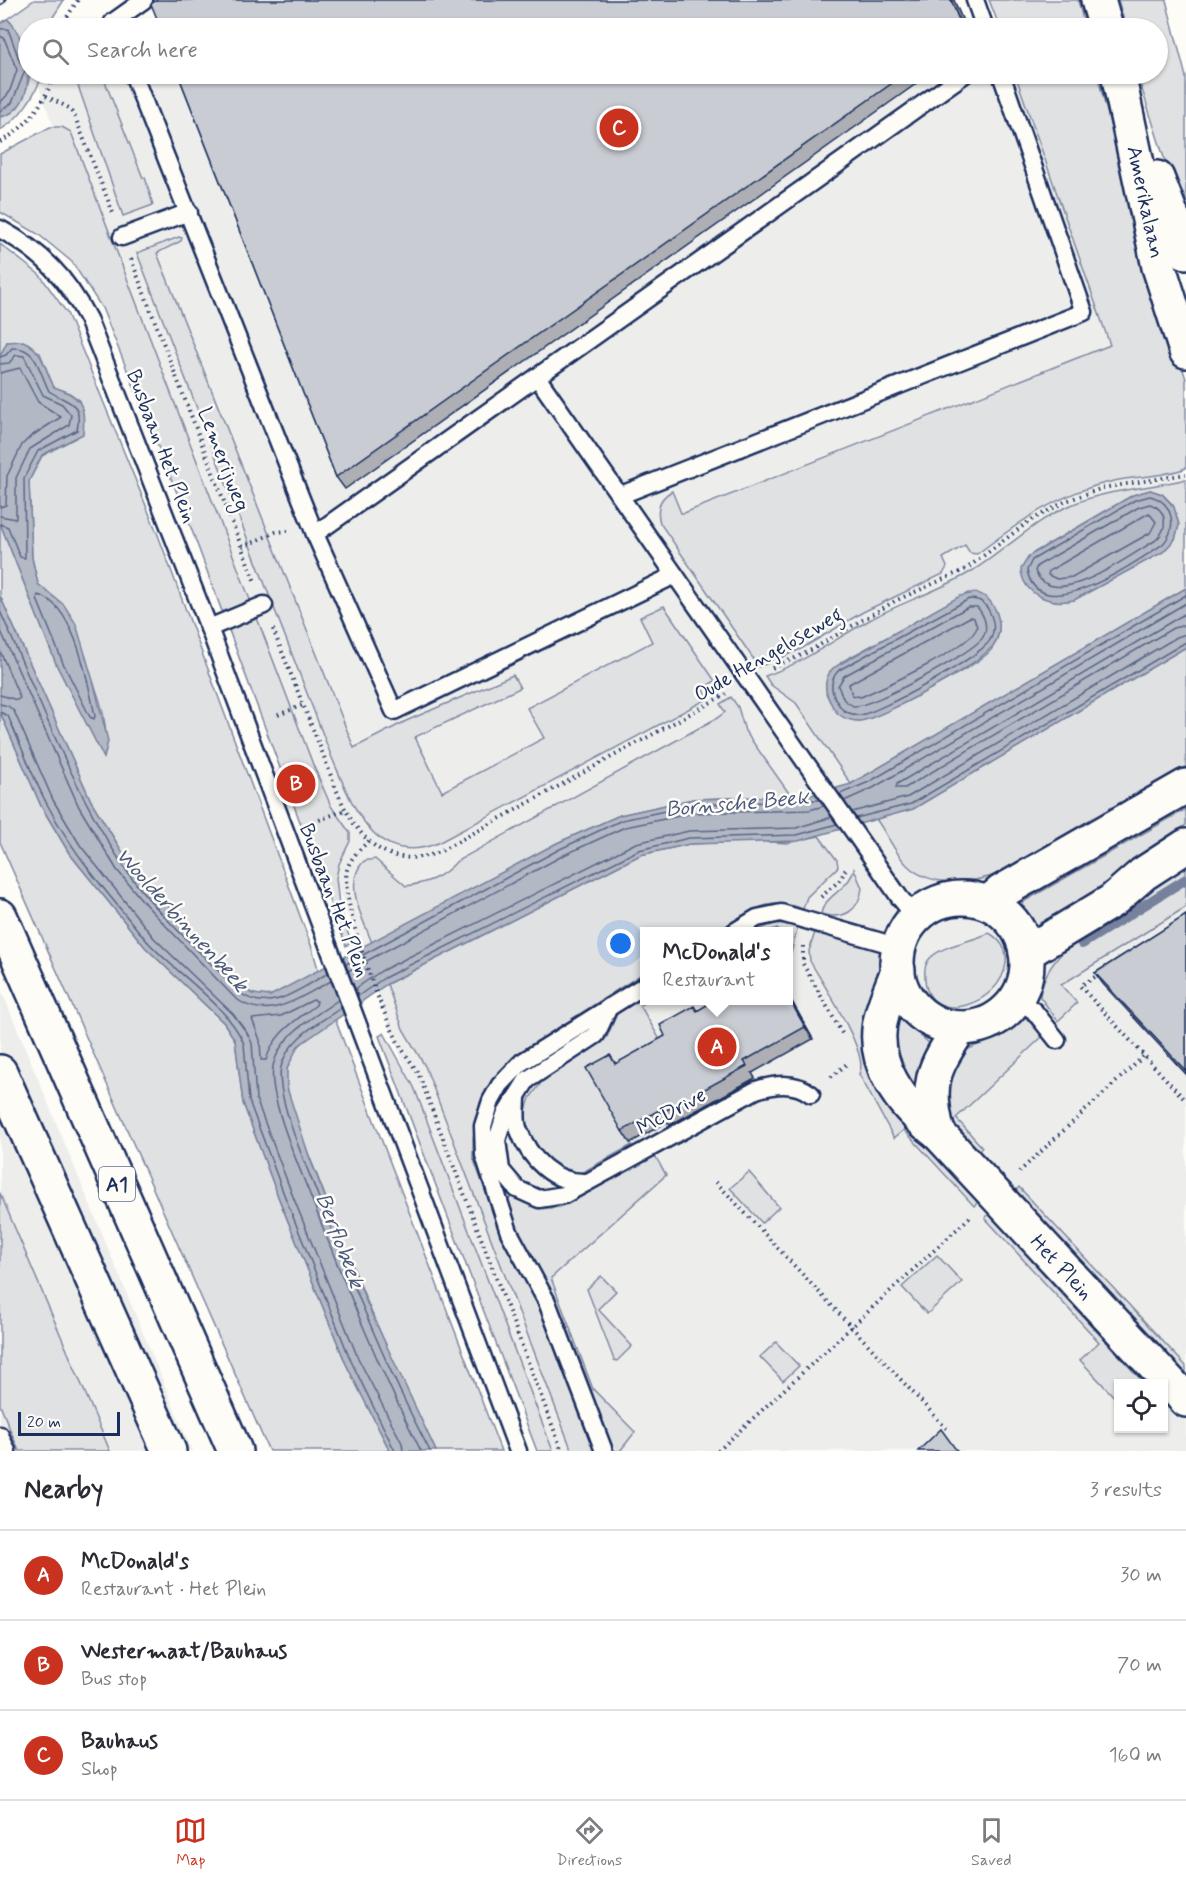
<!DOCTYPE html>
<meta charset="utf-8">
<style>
:root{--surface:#fff;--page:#f2f2f3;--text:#2b2b33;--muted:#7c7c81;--line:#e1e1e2;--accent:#c8321e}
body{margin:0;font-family:Mynerve,sans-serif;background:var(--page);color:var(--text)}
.controls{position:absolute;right:18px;bottom:18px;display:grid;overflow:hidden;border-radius:0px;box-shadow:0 2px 4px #0004}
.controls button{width:54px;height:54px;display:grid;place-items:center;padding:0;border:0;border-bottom:2px solid var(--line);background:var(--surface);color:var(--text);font:30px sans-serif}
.scale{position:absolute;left:18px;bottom:15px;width:102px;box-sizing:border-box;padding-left:6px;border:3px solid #1b2f5e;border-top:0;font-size:16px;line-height:21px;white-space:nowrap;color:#1b2f5e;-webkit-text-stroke:4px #fdfcf7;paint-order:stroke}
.you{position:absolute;left:621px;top:944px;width:21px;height:21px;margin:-15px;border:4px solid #fff;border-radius:50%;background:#1a73e8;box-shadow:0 0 0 9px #1a73e833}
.badge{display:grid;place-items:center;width:39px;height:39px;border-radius:50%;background:var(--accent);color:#fff;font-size:20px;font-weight:700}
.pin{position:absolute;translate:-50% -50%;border:3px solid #fff;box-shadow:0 2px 6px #0006}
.popup{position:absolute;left:640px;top:927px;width:153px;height:78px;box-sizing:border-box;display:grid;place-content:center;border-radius:0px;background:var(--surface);filter:drop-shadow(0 2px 4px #0005);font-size:20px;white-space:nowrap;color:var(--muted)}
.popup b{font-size:22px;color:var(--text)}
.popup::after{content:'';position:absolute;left:50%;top:100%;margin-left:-12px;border:12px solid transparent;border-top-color:var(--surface)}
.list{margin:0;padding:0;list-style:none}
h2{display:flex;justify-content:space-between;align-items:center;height:78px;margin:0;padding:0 24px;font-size:26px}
h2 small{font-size:20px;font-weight:400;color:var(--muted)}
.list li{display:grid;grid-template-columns:39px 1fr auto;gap:18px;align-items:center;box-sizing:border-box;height:90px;padding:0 24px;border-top:2px solid var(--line)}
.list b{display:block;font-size:22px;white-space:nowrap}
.list p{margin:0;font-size:20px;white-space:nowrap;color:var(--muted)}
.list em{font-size:20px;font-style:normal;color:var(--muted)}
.icon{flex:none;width:33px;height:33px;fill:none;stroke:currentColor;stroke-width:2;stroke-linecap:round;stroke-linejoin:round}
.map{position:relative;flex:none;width:1186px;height:1451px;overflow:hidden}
.search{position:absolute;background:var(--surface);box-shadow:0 2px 4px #0004;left:18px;right:18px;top:18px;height:66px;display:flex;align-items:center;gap:15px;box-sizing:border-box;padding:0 21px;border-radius:33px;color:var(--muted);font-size:22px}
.sheet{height:348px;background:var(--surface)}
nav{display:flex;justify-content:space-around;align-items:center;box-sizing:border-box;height:84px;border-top:2px solid var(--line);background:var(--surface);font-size:16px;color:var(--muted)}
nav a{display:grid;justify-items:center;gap:3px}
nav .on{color:var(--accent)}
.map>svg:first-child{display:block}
.built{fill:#edeeec;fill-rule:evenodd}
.green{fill:#e0e1e3;stroke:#7e88a0;stroke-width:1.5;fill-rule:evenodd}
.water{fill:#b3b8c5;stroke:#76819c;stroke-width:1.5}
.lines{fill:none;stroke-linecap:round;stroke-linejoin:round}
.shore{stroke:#586687;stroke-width:1.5}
.stream{stroke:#76819c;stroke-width:10}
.service-casing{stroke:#1b2f5e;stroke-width:21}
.minor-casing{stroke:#1b2f5e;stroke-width:38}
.secondary-casing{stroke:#1b2f5e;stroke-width:38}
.motorway-casing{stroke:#1b2f5e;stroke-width:38}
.path{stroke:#1b2f5e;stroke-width:4;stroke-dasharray:1.5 4.5;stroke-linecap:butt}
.service{stroke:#fdfcf7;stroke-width:16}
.minor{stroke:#fdfcf7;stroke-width:33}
.secondary{stroke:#fdfcf7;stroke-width:33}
.motorway{stroke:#fdfcf7;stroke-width:33}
.rail-casing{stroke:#1b2f5e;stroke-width:7}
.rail{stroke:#fdfcf7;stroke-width:4.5;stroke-dasharray:14;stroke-linecap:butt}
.wall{fill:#adafb5;stroke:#1b2f5e;stroke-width:1.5}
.shaded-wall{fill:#8d8f94;stroke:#1b2f5e;stroke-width:1.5}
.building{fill:#c9ccd3;stroke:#1b2f5e;stroke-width:1.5}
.labels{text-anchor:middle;stroke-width:5;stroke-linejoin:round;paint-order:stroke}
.shield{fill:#fdfcf7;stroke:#5f6c8c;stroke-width:1.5}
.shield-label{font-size:20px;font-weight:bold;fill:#1b2f5e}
.street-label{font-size:21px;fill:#1b2f5e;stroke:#fdfcf7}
.water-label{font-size:22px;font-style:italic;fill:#49587d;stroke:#fdfcf7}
</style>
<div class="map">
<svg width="1186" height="1451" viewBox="0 0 1186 1451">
<rect width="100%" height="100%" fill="#fdfcf7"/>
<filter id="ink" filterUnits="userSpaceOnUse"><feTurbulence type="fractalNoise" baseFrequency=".0167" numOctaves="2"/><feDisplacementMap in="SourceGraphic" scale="12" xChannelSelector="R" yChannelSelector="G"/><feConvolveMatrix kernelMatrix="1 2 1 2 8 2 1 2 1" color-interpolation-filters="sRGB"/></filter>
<g filter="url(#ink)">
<g class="built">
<path d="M 34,74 L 1049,74 L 1076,168 L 1186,479 L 1186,1451 L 548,1451 ZM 645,932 L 789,932 L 789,1000 L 645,1000 ZM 1118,1384 L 1164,1384 L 1164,1428 L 1118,1428 Z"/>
<path d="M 0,987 L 192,1451 L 0,1451 Z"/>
</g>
<g class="green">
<path d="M 34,0 L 64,0 L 53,17 L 51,28 L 28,28 L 27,66 L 13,24 L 7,19 Z"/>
<path d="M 989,0 L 1078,0 L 1085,28 L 1000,28 Z"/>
<path d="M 1118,0 L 1166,0 L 1186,77 L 1186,226 L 1137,74 L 1158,74 L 1158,28 L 1126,28 Z"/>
<path d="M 30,74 L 43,74 C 35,95 19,120 0,130 L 0,117 C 18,114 28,90 30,74 Z"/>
<path d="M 74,74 L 102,74 L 143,178 L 145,177 L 153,205 L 123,216 Z"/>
<path d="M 1015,74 L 1097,74 L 1138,229 L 1186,379 L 1186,468 C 1163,477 1138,476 1114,481 C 1060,492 1019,522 977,554 L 970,553 L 965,545 L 943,558 L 947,567 L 943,574 L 863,612 L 801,649 L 759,667 L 660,523 C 656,509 659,498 672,491 L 681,513 L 684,513 L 1110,345 Z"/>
<path d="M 50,127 L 62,127 L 71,132 L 314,767 L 331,806 L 350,833 L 350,841 L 339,864 L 336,878 L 339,904 L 351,943 L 346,946 L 190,525 L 102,308 L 72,262 L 38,234 L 0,212 L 0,154 Z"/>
<path d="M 179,237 L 182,238 L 181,241 L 157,253 L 354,748 L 406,721 L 513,675 L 520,688 L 415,737 L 442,792 L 544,738 L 527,708 L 652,642 L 640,617 L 664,606 L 715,681 L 702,689 L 709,698 L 438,843 C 374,869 352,804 332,758 L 137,253 Z"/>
<path d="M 0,244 L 40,275 L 67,313 L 158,535 L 312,948 L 319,972 C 296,984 268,1008 244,988 L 129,863 L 91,801 L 0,596 L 0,523 L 57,666 L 104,757 C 116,706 72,639 49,594 L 38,584 L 32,558 L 29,481 L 42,456 L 82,434 L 79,400 L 68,392 L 54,388 L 40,353 L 7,342 L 0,356 Z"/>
<path d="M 1186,479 L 1186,588 L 851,784 L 796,703 L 771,685 L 765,676 C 806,662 839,636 877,616 C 908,600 943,589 972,571 C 1006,550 1033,521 1071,505 C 1107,489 1147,489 1186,479 ZM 1150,490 L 1162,494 L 1173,505 L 1179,525 L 1175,539 L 1163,552 L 1074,600 C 1053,603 1034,599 1023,578 L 1033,553 L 1133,495 ZM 968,593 C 997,592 1008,629 991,650 C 979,665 875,721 858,721 C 839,720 833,707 826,693 L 841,662 Z"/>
<path d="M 1186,647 L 1186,767 L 1017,865 C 988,882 934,892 907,865 C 895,853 887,834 876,819 L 913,809 Z"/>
<path d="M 731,697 L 738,707 L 745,731 L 791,796 L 693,799 L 620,815 L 557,843 L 372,943 C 364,921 342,883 364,861 L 375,859 L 406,886 C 427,883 442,878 457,861 L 717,718 L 725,712 L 720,704 Z"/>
<path d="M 0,712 L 41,806 L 69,853 L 145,947 L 224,1023 L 235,1040 L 243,1103 L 279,1199 L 346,1364 L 390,1451 L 269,1451 L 0,842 Z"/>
<path d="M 1186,809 L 1186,825 L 1140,855 L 1095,901 L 1038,931 L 1021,908 L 1023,902 Z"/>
<path d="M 819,836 L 837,860 L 838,867 L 807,897 L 803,909 C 759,894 752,916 716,931 C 704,935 661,931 645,932 L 645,972 L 513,1057 L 497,1074 L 480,1103 L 473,1138 L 473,1157 L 500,1232 L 536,1300 L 594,1451 L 572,1451 L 425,1066 L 403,1029 L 387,984 L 640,855 L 690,844 L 757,841 L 787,843 Z"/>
<path d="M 1186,867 L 1186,907 L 1061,985 L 1077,1003 L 1058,1021 L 1040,997 C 1043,942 1144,894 1186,867 Z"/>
<path d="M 854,869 L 862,888 C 859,912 843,920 821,914 C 824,895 849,890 854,869 Z"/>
<path d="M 775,923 L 798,926 L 791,953 L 789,932 L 779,931 L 777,928 L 770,931 L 754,932 Z"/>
<path d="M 815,932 L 882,950 L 886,954 L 882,971 L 907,1126 L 978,1202 L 974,1206 L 904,1130 L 894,1138 L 859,1074 C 871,1055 821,981 810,961 L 809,951 Z"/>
<path d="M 989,933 C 1000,939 1008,950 1006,963 C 1001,1006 928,1028 925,979 C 924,971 925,963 930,958 C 945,944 971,942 989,933 Z"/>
<path d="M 645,993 L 645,1000 L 648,1001 L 640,1005 L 667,1052 L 601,1090 L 632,1145 L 581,1173 L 573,1175 L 547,1162 L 532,1138 L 526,1124 L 526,1110 L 530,1098 L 546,1076 L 607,1037 L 619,1009 Z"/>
<path d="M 898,1016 L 930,1044 L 925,1057 L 919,1089 L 912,1094 L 893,1045 Z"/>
<path d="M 1025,1017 L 1043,1036 L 956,1118 L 982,1147 L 978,1151 L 953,1123 L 944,1090 L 962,1052 L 1008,1031 Z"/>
<path d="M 335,1019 L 501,1451 L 436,1451 C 391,1364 355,1274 320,1183 C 310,1157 282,1095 287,1070 C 291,1044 316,1033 335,1019 Z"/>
<path d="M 384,1033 L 414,1087 L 553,1451 L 537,1451 L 379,1036 Z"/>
<path d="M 654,1154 L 666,1175 L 551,1278 L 593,1389 L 635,1432 L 620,1451 L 614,1451 L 558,1304 L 518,1229 L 508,1200 L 512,1197 L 540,1209 L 560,1207 Z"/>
<path d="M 749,1172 L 779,1207 L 762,1223 L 730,1188 Z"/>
<path d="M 1019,1187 L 1186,1366 L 1186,1374 L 1015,1191 Z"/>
<path d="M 0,1193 L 110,1451 L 19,1451 L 0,1405 Z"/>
<path d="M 989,1214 L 1144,1383 L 1118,1384 L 1118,1401 L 1080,1360 L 1099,1342 L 985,1218 Z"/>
<path d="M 937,1255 L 962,1282 L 927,1314 L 902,1287 Z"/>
<path d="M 601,1276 L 616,1291 L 598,1309 L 632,1346 L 617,1361 L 614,1360 L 587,1289 Z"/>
<path d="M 776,1342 L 799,1366 L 783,1381 L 760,1357 Z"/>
</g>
<g class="water">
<path d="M 7,19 C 31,39 41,110 0,117 L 0,24 Z"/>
<path d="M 23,341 C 43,349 45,370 54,387 C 82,396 86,406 83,434 L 42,455 L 29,481 L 32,558 L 38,584 L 64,605 L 76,624 L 94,684 L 108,741 L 104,758 L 57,666 L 0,523 L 0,356 L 7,342 Z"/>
<path d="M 1150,490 L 1162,494 L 1174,507 L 1179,525 L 1175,539 L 1163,552 L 1074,600 C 1052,605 1023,596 1021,569 L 1029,556 L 1133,495 Z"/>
<path d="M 1186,588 L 1186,647 L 913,809 L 798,841 L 690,844 L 640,855 L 387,984 L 298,1046 L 287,1069 L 287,1088 L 309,1156 L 368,1306 L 436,1451 L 390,1451 L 346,1364 L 279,1199 L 243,1103 L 235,1040 L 224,1023 L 145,947 L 69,853 L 41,806 L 0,712 L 0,596 L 91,801 L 129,863 L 244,988 L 252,994 L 270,996 L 557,843 L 620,815 L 693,799 L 808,796 L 851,784 Z"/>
<path d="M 975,593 C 985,594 990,600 995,609 C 1000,620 1001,633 994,644 C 984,662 881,719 860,721 C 852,721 845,719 838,714 C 827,700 819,683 833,668 L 960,596 Z"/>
</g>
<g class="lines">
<g class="shore">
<path d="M 0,29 L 8,29 L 20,62 L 26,68 L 12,103 L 0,111"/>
<path d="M 0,36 L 4,38 L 17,70 L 9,93 L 0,103"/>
<path d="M 0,357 L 6,355 L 12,348 C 37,346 39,372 49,391 C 68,404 83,400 77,430 L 38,451 L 24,478 L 25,558 L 20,557 L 8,527 L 0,524"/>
<path d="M 0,364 L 9,363 L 16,355 L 24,356 L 43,395 L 62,404 L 71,415 L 69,425 L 30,449 L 16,478 L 16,519 L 0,516"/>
<path d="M 0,373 L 20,368 L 38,402 L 61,417 L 30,437 L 22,445 L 7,476 L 6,505 L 0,507"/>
<path d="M 1150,496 C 1173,502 1178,527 1163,544 C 1138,561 1038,631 1027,570 L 1032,560 L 1135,500 Z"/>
<path d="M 1150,504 C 1168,510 1168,529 1156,540 C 1130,555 1053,614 1035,571 L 1037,566 L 1139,507 Z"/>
<path d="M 1149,513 L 1156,522 L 1150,533 L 1072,577 L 1057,579 L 1048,575 L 1049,571 Z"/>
<path d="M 38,595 C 75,604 88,683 95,716 L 94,719 L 90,717 L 63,663 L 37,599 Z"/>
<path d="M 969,599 C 978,599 983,601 988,609 C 993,618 996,630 990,640 C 982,656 879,713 860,715 C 854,715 848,713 843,710 C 832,697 826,683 839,670 Z"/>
<path d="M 968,607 L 977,607 C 984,615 989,627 983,637 C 975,652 869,709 853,706 L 844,700 L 838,686 L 844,676 Z"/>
<path d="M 0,611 C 38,696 71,786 122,864 C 151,909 202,953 239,992 C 268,1016 301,988 328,973"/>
<path d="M 1186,613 L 897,784 L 896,788 L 905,788 L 1173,628 L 1186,625"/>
<path d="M 970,617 L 974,618 L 977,627 C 974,646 882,688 861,697 L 852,695 L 849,684 Z"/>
<path d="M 0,629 L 79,807 L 117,870 L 146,905 L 234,997 C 266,1024 300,997 331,981"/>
<path d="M 0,651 L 20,698 L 17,700 L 0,695"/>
<path d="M 0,704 L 8,706 L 14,711 L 53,800 L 80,845 L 154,938 L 233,1014 L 247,1033 L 252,1043 L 256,1099 L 292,1194 L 358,1358 L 402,1443 L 403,1451"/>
<path d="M 0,712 L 8,716 C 21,745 32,776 47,804 C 73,854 111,898 147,941 C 174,972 229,1006 244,1044 L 249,1101 L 285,1197 L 351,1361 L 395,1451"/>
<path d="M 840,794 L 869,782 L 1186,595"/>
<path d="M 844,801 L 873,788 L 1186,603"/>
<path d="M 852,812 L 908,797 L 1177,637 L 1186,634"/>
<path d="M 856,818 L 911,804 L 1186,642"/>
<path d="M 346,964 L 560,849 L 622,820 L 694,805 L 820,800"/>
<path d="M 348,971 L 564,855 L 625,827 L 694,813 L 809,810 L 824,806"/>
<path d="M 355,989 L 381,971 L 636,843 L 689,831 L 796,828 L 832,817"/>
<path d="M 358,996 L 384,978 L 639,850 L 689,838 L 797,835 L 837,824"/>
<path d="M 313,1000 L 317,1001 L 316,1005 C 294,1022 275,1032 266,1060 L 261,1060 L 260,1040 L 252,1019 L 281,1016 Z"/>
<path d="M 338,1000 C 313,1018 280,1034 273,1066 C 268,1097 297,1162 309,1192 C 343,1280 378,1367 421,1451"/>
<path d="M 341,1008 C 319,1023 288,1038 281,1067 C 275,1094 304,1161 315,1188 C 350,1277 385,1366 430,1451"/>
</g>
<path class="stream" d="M 1082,944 L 1186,879"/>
<g class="service-casing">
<g id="service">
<path d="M 975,0 L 985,28"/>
<path d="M 115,28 L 113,22 L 144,0"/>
<path d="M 133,74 L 315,534 L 394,711 L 675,575"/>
<path d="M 0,229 C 42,252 66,277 88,319 L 209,628 L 518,1451"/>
<path d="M 122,237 L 189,212"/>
<path d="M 537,377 L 900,898 L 916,917"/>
<path d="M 621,495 L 1084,312 L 1001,74"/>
<path d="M 315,534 L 965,74"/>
<path d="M 209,628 L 264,605"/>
<path d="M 734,932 L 757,918 L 781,913 L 899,947"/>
<path d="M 1017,999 L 1034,1011 L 1057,1040"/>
<path d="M 609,1007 L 596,1035 L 527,1080 L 505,1115 L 497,1140 L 501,1170 L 517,1189 L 539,1199 L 564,1195 L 756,1090 C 774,1084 795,1081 811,1094"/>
<path d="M 517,1096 C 517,1106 515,1119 518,1128 C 529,1159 554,1184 587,1182"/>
<path d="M 0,1435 L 7,1451"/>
<path d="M 604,1451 L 547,1302 L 509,1232 L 484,1155 L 483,1126 L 491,1101 L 500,1085 L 522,1062 L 645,985"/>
</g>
</g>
<g class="minor-casing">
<g id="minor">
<circle cx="962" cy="963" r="65"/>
<path d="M 988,903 L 1001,892 L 1186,786"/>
<path d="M 1026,953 L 1112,901 L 1143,874 L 1186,846"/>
<path d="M 898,970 C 893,984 886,999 882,1014 C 868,1063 902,1106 938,1133 L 1186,1400"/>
<path d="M 938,1133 C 925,1083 933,1069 960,1028"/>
</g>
</g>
<g class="secondary-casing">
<g id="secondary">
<path d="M 1098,0 L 1106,28"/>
<path d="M 1118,74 L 1159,267 L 1186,351"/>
<path d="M 1157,178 L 1186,252"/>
</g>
</g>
<g class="motorway-casing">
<g id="motorway">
<path d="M 0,916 L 235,1451"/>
<path d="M 0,1072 L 169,1451"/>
</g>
</g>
<g class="path">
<path d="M 63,28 L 67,17 L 78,0"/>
<path d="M 46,96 L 69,108 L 75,117 L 113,213"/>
<path d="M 0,142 C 28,127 44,103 55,74"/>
<path d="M 131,259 L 255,582"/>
<path d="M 242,547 L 276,532 L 288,531"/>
<path d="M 273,629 C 288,667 303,705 319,744 C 332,776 342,817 369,841 C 389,860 417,862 441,851 L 726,694"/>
<path d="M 772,668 L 804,654 L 895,601 L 966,569 L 1028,522 L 1066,501 L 1103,488 L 1186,474"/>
<path d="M 278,715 L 303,705"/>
<path d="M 308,824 L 346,810"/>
<path d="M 369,841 C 360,849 350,858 347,870 C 340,902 379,1005 395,1036 C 401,1050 412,1062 419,1075 L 562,1451"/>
<path d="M 821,897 L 840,880 L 847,867"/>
<path d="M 803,946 L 803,964 L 843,1035"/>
<path d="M 1100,974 L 1080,986 L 1186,1101"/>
<path d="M 831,1077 L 848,1063"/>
<path d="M 1019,1172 L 1144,1056"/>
<path d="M 716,1182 L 947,1429"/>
<path d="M 718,1451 L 970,1217"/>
</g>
<use href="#service" class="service"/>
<use href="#minor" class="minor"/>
<use href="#secondary" class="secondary"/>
<use href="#motorway" class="motorway"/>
<g class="rail-casing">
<path id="rail" d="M 0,2 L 3,0"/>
</g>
<use href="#rail" class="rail"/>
</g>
<g class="wall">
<path d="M 178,74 L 930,74 L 345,489 L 336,477 Z"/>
<path d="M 1186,915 L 1186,1074 L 1103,984 L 1095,973 Z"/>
<path d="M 789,1000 L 813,1039 L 752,1073 L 755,1078 L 670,1125 L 667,1122 L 630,1143 L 622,1131 L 610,1055 L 616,1064 L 665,1036 L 697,1010 Z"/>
</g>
<g class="shaded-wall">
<path d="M 951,0 L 954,0 L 966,28 L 962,28 Z"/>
<path d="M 789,996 L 813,1039 L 805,1027 L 789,999 Z"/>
</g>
<g class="building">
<path d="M 157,0 L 951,0 L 962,28 L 161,28 L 151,4 Z"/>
<path d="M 178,74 L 905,74 L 336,477 Z"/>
<path d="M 1186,915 L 1186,1071 L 1095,973 Z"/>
<path d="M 789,999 L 805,1027 L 744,1061 L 747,1066 L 661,1113 L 659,1110 L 622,1131 L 586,1068 L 610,1055 L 615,1064 L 665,1036 L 660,1025 L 694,1006 L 697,1011 L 715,1000 L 789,1000 Z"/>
<path d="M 941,1429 L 957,1451 L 918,1451 Z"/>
</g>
</g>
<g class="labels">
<rect class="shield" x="99" y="1167" width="36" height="34" rx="4.5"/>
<g class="shield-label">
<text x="117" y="1191">A1</text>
</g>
<g class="street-label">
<text transform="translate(1146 202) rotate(78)" y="7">Amerikalaan</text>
<text transform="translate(162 446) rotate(69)" y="7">Busbaan Het Plein</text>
<text transform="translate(224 459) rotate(69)" y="7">Lemerijweg</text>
<text transform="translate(768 654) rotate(-30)" y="7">Oude Hengeloseweg</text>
<text transform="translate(335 900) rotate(69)" y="7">Busbaan Het Plein</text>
<text transform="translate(671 1111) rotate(-29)" y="7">McDrive</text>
<text transform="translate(1062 1267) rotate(47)" y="7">Het Plein</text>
</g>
<g class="water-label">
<text transform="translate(737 802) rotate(-5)" y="8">Bornsche Beek</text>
<text transform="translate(183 919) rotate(48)" y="8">Woolderbinnenbeek</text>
<text transform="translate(341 1240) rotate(69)" y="8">Berflobeek</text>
</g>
</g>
</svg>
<div class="controls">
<button><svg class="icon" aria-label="locate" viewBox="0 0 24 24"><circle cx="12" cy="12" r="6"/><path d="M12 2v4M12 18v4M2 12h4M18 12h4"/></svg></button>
</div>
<div class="scale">20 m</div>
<div class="you"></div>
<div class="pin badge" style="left:717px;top:1047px">A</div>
<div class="popup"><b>McDonald's</b>Restaurant</div>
<div class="pin badge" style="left:296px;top:784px">B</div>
<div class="pin badge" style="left:619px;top:128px">C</div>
<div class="search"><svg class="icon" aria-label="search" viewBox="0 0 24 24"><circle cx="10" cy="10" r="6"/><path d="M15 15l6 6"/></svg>Search here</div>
</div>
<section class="sheet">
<h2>Nearby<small>3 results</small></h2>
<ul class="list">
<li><span class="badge">A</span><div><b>McDonald's</b><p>Restaurant · Het Plein</p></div><em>30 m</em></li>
<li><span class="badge">B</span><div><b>Westermaat/Bauhaus</b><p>Bus stop</p></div><em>70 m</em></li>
<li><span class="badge">C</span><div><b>Bauhaus</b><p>Shop</p></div><em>160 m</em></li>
</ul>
</section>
<nav>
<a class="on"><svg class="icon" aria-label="map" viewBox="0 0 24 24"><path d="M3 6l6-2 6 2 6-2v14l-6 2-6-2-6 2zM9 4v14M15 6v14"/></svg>Map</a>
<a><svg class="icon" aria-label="directions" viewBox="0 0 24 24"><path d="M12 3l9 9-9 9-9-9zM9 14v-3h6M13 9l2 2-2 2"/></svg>Directions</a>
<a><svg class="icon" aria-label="saved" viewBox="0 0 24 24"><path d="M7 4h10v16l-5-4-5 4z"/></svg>Saved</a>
</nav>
